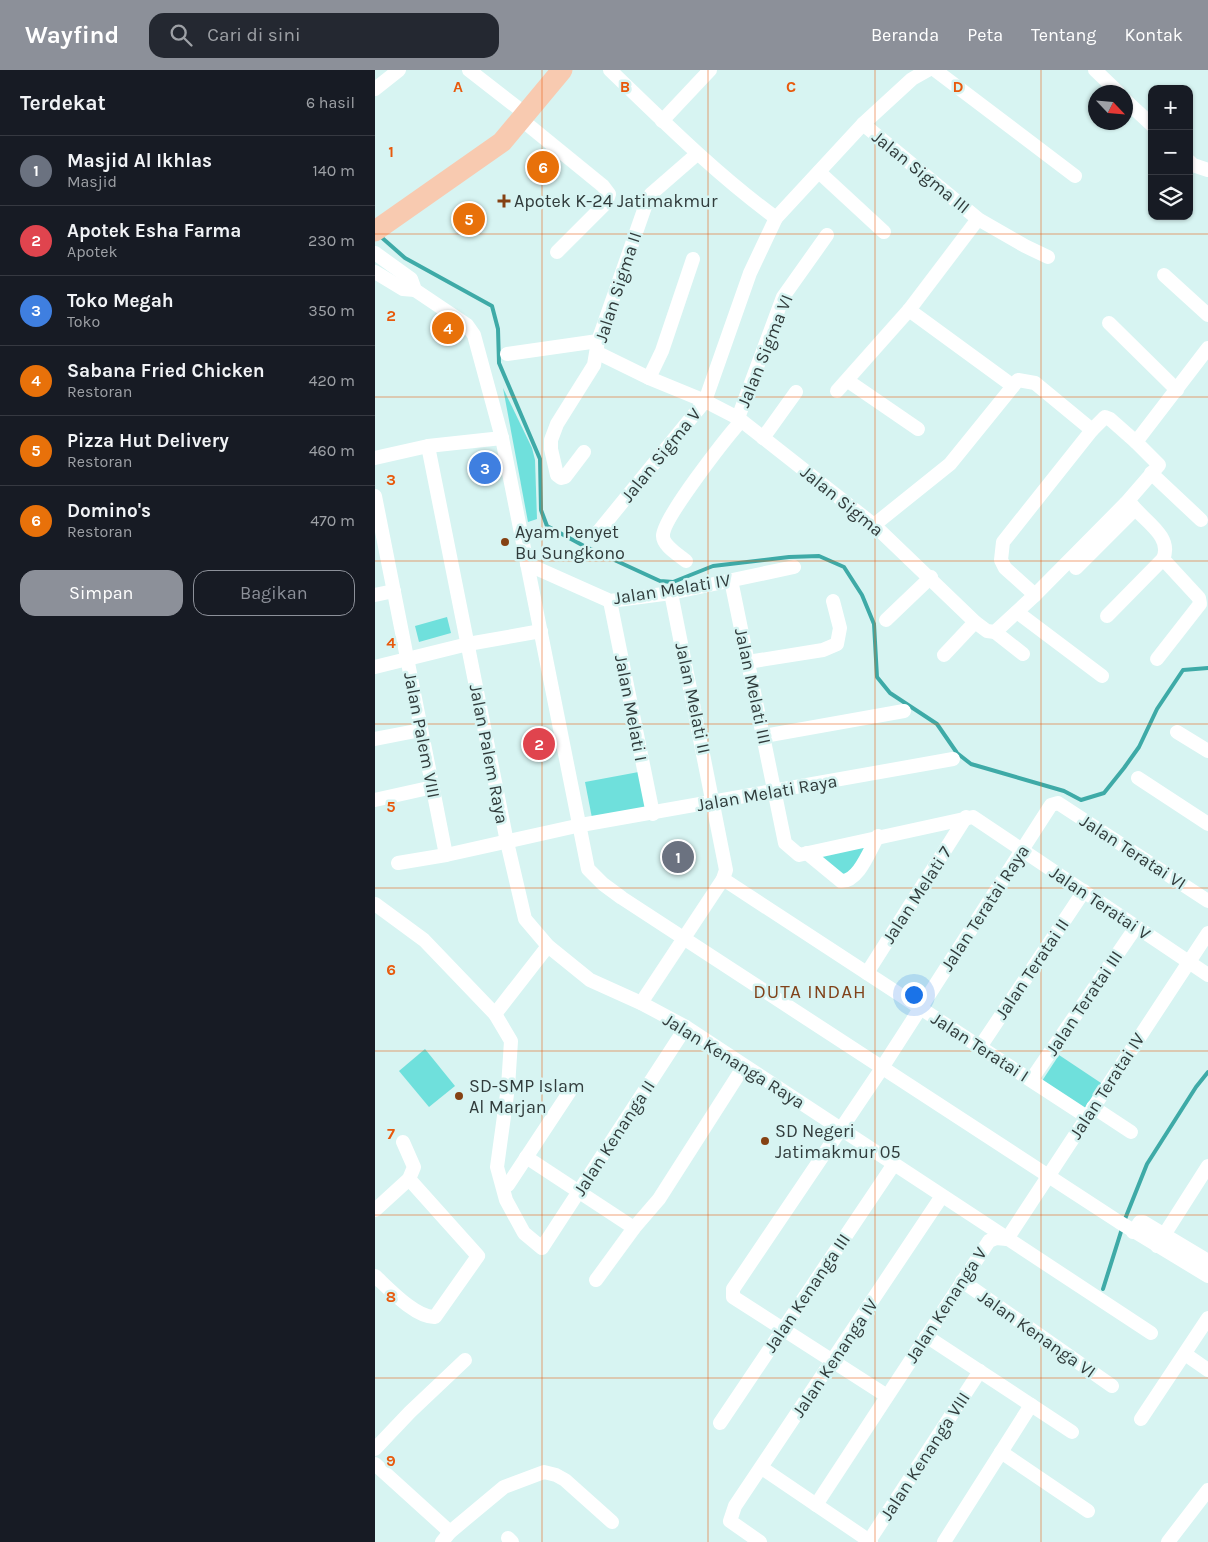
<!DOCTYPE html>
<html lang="id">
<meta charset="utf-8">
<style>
:root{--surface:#171b24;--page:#242831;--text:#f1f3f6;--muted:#9ea1a6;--line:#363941;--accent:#8c9099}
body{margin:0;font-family:Karla,sans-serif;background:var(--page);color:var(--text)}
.controls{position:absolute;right:15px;top:15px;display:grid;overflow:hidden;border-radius:10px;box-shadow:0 1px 4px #0004}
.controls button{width:45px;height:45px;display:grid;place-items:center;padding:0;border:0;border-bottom:1px solid var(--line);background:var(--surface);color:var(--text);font:25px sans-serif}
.compass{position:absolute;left:713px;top:15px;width:45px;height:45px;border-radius:50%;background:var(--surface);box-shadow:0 1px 4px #0004;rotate:116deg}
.you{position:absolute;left:538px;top:924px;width:18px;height:18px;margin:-12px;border:4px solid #fff;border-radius:50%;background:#1a73e8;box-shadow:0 0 0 8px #1a73e833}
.badge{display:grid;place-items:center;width:32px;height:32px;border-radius:50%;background:var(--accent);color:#fff;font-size:16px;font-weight:700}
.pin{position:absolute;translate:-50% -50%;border:2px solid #fff;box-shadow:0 1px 5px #0006}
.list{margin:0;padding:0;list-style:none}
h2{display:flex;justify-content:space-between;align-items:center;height:65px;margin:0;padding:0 20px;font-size:21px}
h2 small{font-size:16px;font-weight:400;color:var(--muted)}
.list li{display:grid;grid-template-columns:32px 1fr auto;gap:15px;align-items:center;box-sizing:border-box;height:70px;padding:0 20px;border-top:1px solid var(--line)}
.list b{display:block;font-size:19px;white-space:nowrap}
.list p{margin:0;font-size:16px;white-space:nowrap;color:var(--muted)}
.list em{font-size:16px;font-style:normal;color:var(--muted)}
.actions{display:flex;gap:10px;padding:15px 20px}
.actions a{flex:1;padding:11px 0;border:1px solid var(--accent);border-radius:15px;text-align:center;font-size:18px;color:var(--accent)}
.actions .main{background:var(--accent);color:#fff}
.icon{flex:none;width:28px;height:28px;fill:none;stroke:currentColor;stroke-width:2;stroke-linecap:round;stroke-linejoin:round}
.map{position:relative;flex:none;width:833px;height:1472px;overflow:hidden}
header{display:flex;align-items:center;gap:30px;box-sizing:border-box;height:70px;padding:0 25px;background:var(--accent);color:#fff}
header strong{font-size:24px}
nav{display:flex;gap:28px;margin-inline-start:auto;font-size:18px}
.search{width:350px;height:45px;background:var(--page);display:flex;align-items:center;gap:12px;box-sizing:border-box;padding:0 18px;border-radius:15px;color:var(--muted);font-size:19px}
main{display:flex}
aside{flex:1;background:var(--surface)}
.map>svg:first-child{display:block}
.green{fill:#6fe0dc}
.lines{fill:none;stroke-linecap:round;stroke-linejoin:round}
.stream{stroke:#3eaaa7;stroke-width:4}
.street{stroke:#fff;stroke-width:14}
.primary{stroke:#f8cab0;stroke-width:21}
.grid{fill:none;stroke:#e8590c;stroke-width:1;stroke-opacity:0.55}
.poi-dot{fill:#854113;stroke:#d7f4f2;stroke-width:2}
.labels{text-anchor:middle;stroke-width:5;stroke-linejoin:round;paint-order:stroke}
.street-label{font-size:18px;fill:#313c3c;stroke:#d7f4f2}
.poi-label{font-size:18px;fill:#313c3c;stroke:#d7f4f2;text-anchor:start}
.neighbourhood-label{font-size:19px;letter-spacing:1px;fill:#80421a;stroke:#d7f4f2}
.grid-label{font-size:16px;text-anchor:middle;font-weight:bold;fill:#e8590c;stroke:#d7f4f2;stroke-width:5;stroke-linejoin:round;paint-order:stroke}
</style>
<header>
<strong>Wayfind</strong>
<div class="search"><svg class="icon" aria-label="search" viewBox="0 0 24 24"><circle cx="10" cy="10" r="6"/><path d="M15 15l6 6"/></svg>Cari di sini</div>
<nav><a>Beranda</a><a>Peta</a><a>Tentang</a><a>Kontak</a></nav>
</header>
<main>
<aside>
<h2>Terdekat<small>6 hasil</small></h2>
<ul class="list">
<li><span class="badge" style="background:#6b7280">1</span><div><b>Masjid Al Ikhlas</b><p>Masjid</p></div><em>140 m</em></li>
<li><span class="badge" style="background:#e0444e">2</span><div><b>Apotek Esha Farma</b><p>Apotek</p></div><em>230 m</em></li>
<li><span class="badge" style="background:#3f7fe0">3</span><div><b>Toko Megah</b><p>Toko</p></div><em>350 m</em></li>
<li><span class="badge" style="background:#e8710a">4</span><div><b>Sabana Fried Chicken</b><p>Restoran</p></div><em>420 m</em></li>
<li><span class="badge" style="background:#e8710a">5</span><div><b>Pizza Hut Delivery</b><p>Restoran</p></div><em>460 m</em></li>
<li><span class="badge" style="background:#e8710a">6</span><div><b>Domino's</b><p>Restoran</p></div><em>470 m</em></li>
</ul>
<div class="actions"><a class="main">Simpan</a><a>Bagikan</a></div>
</aside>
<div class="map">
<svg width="833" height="1472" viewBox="0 0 833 1472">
<rect width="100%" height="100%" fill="#d7f4f2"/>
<g class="green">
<path d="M 128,318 L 157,378 L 160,390 L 162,449 L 153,452 Z"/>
<path d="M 72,547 L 76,563 L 44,572 L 40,556 Z"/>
<path d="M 269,701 L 276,737 L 217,748 L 210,712 Z"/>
<path d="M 496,771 L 472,808 L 438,786 Z"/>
<path d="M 50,979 L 80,1016 L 54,1037 L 24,1001 Z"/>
<path d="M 684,985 L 729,1015 L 712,1041 L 667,1011 Z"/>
</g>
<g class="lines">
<g class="stream">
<path d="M 5,166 L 30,188 L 117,236 L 123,259 L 124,293 L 165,389 L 166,440 L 172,456 L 209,476 L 285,511 L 298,512 L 338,496 L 414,487 L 444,486 L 469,497 L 487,525 L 499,554 L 502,607 L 515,623 L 562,654 L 582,683 L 596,694 L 689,721 L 706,730 L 729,723 L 749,698 L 764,677 L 782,639 L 808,600 L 833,598"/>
<path d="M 728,1219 L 750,1149 L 772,1094 L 821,1017 L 833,1002"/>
</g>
<g class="street">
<path d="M 94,0 L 152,45"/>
<path d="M 235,0 C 289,52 341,104 401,148"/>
<path d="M 560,0 L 700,106"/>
<path d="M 720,0 L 743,22"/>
<path d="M 0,19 L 24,0"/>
<path d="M 750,30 L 777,55"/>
<path d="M 147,50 L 228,116 L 234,124 L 231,133 L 182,182"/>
<path d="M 287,51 L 335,0"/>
<path d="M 488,54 L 603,149 L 650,176 L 673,187"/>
<path d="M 814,91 L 818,95 L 833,100"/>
<path d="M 444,102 L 509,162"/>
<path d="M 0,183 L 36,209 L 40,220 L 92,255 L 99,265 L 127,368 L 213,799 L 228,814 L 247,828 L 744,1152 L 833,1206"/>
<path d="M 0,202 L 28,219 L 40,220"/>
<path d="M 789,205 L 833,245"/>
<path d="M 534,240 L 638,316"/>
<path d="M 734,253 L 802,320"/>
<path d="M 223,283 L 274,308 L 330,331 L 363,348 L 499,455 L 600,552 L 612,561 L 620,562 L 660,525 L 751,433 L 784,395 L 761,372 L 833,278"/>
<path d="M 132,284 L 223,271"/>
<path d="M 274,308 L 287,281 L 318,189"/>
<path d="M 473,311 L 543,359"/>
<path d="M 462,321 L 534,240 L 603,149"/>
<path d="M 363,348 L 408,227 L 452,165"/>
<path d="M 717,360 L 730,347 L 735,349 L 761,372"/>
<path d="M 388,368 L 421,322"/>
<path d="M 53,376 L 132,772 L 150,849 L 173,876 L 215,910 L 266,933 L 311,957 L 776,1263"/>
<path d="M 209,382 L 190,407 L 186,408 L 182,405 L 176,379 L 176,370 L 182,354 L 219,295 L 223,271 L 271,134 L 276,124 L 322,84"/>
<path d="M 0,388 L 53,376 L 127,368"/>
<path d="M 776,403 L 826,450"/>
<path d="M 0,426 L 71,785"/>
<path d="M 499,455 L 575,394 L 643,310 L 660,313 L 717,360 L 628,472 L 626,490 L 630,498 L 660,525"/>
<path d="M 223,462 L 330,331 L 375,203 L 401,148 L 488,54 L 537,9 L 553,0"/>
<path d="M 311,491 C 304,485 288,476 288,466 C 287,449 352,367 366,351"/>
<path d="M 152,494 L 235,531 L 296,523 L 419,497"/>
<path d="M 701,498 L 759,440"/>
<path d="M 356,510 L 410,773 L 424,785 L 598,747 L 833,905"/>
<path d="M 0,525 L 19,521"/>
<path d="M 235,531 L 278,744"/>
<path d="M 642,542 L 727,606"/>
<path d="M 732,546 L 788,489 C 799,465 765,449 754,431 L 751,433"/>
<path d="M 511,550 L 556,507"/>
<path d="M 620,562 L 648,584"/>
<path d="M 569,585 L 600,552"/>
<path d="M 782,589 L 825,534 L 824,528 L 788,489"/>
<path d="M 373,592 L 448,580 L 462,574 L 465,558 L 458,531"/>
<path d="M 0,597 L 93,574 L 166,561"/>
<path d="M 802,662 L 833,681"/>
<path d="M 389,666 L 529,641"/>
<path d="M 0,669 L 46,660"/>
<path d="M 763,708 L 833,754"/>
<path d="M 0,730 L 58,717"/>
<path d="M 432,783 L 466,811 C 484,812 495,779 503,766"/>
<path d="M 23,793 L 71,785 L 206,755 L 578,689"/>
<path d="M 348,809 L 712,1047"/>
<path d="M 0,834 L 49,870 L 120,944 L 136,971 L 133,1017 L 122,1097 L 131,1130 L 149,1163 L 167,1178 L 311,957"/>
<path d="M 492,903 L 591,747"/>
<path d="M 266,933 L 348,809 L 351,800 L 296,523"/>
<path d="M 120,944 L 173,876"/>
<path d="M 605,977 L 709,821"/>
<path d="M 656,1010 L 761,857"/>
<path d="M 718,1037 L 756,1062"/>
<path d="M 151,1087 L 259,1158"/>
<path d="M 133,1115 L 197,1018"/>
<path d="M 0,1140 L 34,1109 L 39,1097 L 28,1072"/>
<path d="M 758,1162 L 765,1152 L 768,1152 L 833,1191"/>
<path d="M 632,1169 L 833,863"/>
<path d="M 782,1176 L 833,1096"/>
<path d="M 0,1206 C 14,1219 41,1248 60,1247 L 103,1186 L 34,1109"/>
<path d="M 221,1210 L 259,1158 L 284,1129 L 369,996"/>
<path d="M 587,1211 L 737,1316"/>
<path d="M 551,1266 L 697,1362"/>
<path d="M 810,1284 L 833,1300"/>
<path d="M 512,1326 L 358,1227 L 358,1219 L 503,1004 L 676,735 L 683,733 L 833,831"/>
<path d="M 766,1349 L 833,1248"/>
<path d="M 345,1353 L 519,1094"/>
<path d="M 0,1379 L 35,1342 L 90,1290"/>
<path d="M 626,1382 L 713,1441"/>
<path d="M 0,1394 L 75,1462"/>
<path d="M 387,1398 L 496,1472"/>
<path d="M 441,1435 L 614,1171 L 621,1168 L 632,1169"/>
<path d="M 133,1468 L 137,1472"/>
<path d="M 494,1471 L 605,1301"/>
<path d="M 67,1472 L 75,1462 L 129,1417 L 169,1402 L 181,1405 L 190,1410 L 237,1452"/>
<path d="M 385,1472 L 355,1451 L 360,1436 L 567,1126"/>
<path d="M 569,1472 L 656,1335"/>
<path d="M 793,1472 L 833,1420"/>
</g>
<path class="primary" d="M 0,161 L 127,72 L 187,0"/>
</g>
<path class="grid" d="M 167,0 L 167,1472M 333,0 L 333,1472M 500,0 L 500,1472M 666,0 L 666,1472M 0,164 L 833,164M 0,327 L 833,327M 0,491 L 833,491M 0,654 L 833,654M 0,818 L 833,818M 0,981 L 833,981M 0,1145 L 833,1145M 0,1308 L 833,1308"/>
<g class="poi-dot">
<path d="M126.5 123.5h5v5h5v5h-5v5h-5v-5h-5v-5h5z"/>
<circle cx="130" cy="472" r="5"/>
<circle cx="84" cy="1026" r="5"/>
<circle cx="390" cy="1071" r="5"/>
</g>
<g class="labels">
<g class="street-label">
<text transform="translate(546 102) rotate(39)" y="6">Jalan Sigma III</text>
<text transform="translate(243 217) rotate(-72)" y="6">Jalan Sigma II</text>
<text transform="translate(390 281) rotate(-68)" y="6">Jalan Sigma VI</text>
<text transform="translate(286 385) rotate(-51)" y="6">Jalan Sigma V</text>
<text transform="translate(467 431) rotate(39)" y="6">Jalan Sigma</text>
<text transform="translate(297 519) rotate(-9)" y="6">Jalan Melati IV</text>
<text transform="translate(378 616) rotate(78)" y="6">Jalan Melati III</text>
<text transform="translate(318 628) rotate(78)" y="6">Jalan Melati II</text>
<text transform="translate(256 638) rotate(79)" y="6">Jalan Melati I</text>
<text transform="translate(47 665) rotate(79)" y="6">Jalan Palem VIII</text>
<text transform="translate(114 684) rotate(79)" y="6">Jalan Palem Raya</text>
<text transform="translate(392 723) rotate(-10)" y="6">Jalan Melati Raya</text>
<text transform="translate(758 782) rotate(33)" y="6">Jalan Teratai VI</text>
<text transform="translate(542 825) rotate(-57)" y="6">Jalan Melati 7</text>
<text transform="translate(725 833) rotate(34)" y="6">Jalan Teratai V</text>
<text transform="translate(610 838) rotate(-57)" y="6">Jalan Teratai Raya</text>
<text transform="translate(657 899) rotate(-56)" y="6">Jalan Teratai II</text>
<text transform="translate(709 933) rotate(-56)" y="6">Jalan Teratai III</text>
<text transform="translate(605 977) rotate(33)" y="6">Jalan Teratai I</text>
<text transform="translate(359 991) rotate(32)" y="6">Jalan Kenanga Raya</text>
<text transform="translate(732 1016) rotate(-57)" y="6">Jalan Teratai IV</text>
<text transform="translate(239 1068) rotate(-57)" y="6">Jalan Kenanga II</text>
<text transform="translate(432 1223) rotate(-56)" y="6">Jalan Kenanga III</text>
<text transform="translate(571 1235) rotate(-57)" y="6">Jalan Kenanga V</text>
<text transform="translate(662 1264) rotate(35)" y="6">Jalan Kenanga VI</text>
<text transform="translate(460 1288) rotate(-56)" y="6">Jalan Kenanga IV</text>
<text transform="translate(550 1386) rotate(-57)" y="6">Jalan Kenanga VIII</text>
</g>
<g class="poi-label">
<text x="139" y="137">Apotek K-24 Jatimakmur</text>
<text x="140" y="468">Ayam Penyet<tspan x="140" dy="21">Bu Sungkono</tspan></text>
<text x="94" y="1022">SD-SMP Islam<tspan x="94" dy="21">Al Marjan</tspan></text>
<text x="400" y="1067">SD Negeri<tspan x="400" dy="21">Jatimakmur 05</tspan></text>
</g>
<g class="neighbourhood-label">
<text x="435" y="928">DUTA INDAH</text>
</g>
</g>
<g class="grid-label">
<text x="83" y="22">A</text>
<text x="250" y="22">B</text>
<text x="416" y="22">C</text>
<text x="583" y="22">D</text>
<text x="16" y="87">1</text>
<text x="16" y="251">2</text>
<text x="16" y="415">3</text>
<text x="16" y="578">4</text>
<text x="16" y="742">5</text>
<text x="16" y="905">6</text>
<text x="16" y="1069">7</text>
<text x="16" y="1232">8</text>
<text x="16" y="1396">9</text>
</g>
</svg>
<div class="controls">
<button>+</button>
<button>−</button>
<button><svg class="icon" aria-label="layers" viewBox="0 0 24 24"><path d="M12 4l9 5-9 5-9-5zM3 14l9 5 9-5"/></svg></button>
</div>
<svg class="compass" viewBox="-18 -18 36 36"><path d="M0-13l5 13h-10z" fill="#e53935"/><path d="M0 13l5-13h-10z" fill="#9ea1a6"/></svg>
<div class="you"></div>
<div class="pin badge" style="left:303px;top:787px;background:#6b7280">1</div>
<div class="pin badge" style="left:164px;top:674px;background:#e0444e">2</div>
<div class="pin badge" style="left:110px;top:398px;background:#3f7fe0">3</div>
<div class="pin badge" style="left:73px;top:258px;background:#e8710a">4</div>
<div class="pin badge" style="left:94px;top:149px;background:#e8710a">5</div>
<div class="pin badge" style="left:168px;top:97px;background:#e8710a">6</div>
</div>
</main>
